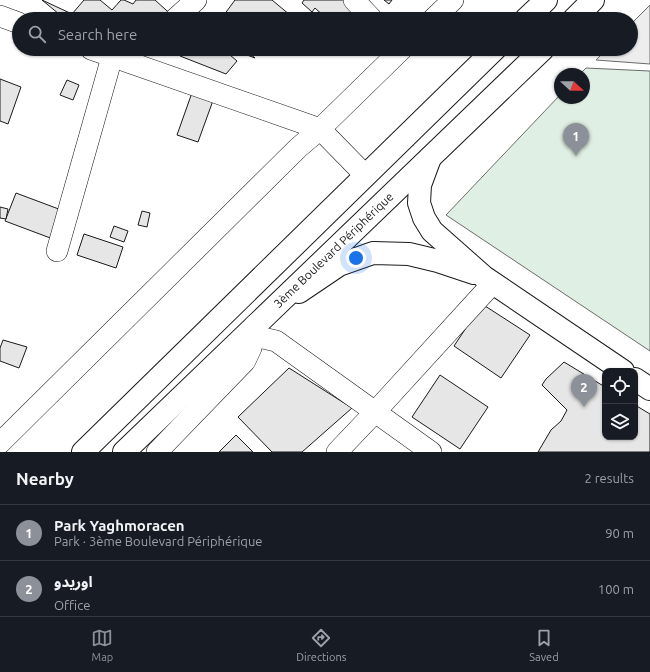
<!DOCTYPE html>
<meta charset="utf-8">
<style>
:root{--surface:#171b24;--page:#242831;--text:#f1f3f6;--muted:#9ea1a6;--line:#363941;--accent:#8c9099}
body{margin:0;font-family:Ubuntu,"Noto Sans Arabic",sans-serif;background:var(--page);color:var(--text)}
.controls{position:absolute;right:12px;bottom:12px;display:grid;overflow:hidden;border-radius:8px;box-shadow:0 1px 3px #0004}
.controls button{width:36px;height:36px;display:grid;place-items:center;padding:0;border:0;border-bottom:1px solid var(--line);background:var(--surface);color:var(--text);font:20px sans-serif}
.compass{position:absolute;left:554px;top:68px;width:36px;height:36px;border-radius:50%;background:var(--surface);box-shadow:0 1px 3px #0004;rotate:112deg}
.you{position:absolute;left:356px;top:258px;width:14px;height:14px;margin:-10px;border:3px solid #fff;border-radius:50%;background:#1a73e8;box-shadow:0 0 0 6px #1a73e833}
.badge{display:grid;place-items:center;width:26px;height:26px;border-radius:50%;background:var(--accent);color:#fff;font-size:13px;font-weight:700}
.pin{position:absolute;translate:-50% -33px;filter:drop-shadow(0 1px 2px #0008)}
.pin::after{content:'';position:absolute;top:21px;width:14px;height:12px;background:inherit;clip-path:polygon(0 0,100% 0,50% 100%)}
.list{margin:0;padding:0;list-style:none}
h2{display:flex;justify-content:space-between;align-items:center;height:52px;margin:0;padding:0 16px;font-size:17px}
h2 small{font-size:13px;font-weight:400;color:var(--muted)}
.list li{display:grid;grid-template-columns:26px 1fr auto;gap:12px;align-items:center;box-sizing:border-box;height:56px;padding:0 16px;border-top:1px solid var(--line)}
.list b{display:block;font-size:15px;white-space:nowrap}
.list p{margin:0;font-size:13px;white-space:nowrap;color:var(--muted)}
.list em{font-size:13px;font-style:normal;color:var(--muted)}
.icon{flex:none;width:22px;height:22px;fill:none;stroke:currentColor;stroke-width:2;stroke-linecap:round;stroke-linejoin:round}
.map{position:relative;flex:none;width:650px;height:452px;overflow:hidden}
.search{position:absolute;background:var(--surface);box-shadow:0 1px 3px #0004;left:12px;right:12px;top:12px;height:44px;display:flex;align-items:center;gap:10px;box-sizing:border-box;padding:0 14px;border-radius:22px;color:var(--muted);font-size:15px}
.sheet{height:164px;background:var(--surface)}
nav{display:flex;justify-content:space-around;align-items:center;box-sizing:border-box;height:56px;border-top:1px solid var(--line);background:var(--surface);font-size:11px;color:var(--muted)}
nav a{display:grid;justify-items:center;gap:2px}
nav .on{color:var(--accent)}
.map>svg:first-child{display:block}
.green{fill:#e0efe3;stroke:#6a6a6a}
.parking{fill:#ededed;stroke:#6a6a6a}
.building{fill:#e6e6e6;stroke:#1a1a1a}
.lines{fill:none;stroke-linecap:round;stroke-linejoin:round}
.minor-casing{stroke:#1a1a1a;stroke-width:22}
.major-casing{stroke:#1a1a1a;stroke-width:24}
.highway-casing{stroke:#1a1a1a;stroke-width:24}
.minor{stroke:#fff;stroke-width:21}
.major{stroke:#fff;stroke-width:22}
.highway{stroke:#fff;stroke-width:22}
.labels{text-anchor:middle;stroke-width:3;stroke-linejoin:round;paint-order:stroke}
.street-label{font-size:12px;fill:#1a1a1a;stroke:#fff}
</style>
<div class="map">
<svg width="650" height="452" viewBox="0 0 650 452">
<rect width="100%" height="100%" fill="#fff"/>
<path class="green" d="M 586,68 L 650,71 L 650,351 L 446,215 L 560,95 L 560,98 L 584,98 L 584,74 L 580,74 Z"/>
<path class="parking" d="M 650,5 L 650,64 L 596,60 L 607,49 L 631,49 L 631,24 Z"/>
<g class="building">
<path d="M 42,0 L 72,14 L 84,0 L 100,0 L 112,10 L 121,0 L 124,0 L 133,4 L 136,0 L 155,0 L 176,19 L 65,19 Z"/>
<path d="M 235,0 L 272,0 L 290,15 L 286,19 L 221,19 Z"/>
<path d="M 304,0 L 346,0 L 367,19 L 327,19 L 315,8 L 312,12 L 302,3 Z"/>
<path d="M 384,0 L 392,0 L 389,4 Z"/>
<path d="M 143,49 L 161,49 L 156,55 Z"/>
<path d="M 182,49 L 223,49 L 237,61 L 226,74 L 180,56 Z"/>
<path d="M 231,49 L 249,49 L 247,51 L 255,58 Z"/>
<path d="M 0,79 L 21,87 L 8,124 L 0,121 Z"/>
<path d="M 67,80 L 79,85 L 73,100 L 60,95 Z"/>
<path d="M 194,87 L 215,95 L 198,142 L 177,135 Z"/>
<path d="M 16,193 L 64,211 L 53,239 L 5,221 Z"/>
<path d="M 0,207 L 8,209 L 6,219 L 0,218 Z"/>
<path d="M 142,211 L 150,213 L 147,227 L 138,225 Z"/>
<path d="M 114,226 L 128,231 L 124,242 L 110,237 Z"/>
<path d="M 84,234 L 123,247 L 116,268 L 77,255 Z"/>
<path d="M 482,304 L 530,335 L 501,378 L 454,346 Z"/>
<path d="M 3,340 L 27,347 L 19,368 L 0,361 L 0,348 Z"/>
<path d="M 564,362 L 605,387 L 605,437 L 635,437 L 635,405 L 650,414 L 650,452 L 538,452 L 551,430 L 561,421 L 567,410 L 542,385 L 546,379 Z"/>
<path d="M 289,368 L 352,408 L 302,452 L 272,452 L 238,417 Z"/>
<path d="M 440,375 L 488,407 L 460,449 L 412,417 Z"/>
<path d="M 236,435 L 253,452 L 219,452 Z"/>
</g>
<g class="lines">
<g class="minor-casing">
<g id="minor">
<path d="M 354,0 L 372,19"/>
<path d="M 0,16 L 19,23"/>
<path d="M 175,19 L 196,0"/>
<path d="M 433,19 L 453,0"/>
<path d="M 91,49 L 320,129 L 365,175"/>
<path d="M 57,251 L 112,57"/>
<path d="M 254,336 L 276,341 L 431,452"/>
<path d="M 0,443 L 298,148 L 320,129 L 402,49"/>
<path d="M 157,452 L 245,361 L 251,348 L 255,325"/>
<path d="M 337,452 L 375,412 L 493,283"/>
</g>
</g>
<g class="major-casing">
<g id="major">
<path d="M 430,158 L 420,185 L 419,203 L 424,218 L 432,231 L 484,277 L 623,371"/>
<path d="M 299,292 L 339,265 L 373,253 L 409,254 L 438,261 L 474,273"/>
<path d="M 635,379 L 650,389"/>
</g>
</g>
<g class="highway-casing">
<g id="highway">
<path d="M 526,19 L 546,0"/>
<path d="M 574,19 L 593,0"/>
<path d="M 83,452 L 495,49"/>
<path id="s1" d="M 124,452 L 543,49"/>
</g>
</g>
<use href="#minor" class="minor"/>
<use href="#major" class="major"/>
<use href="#highway" class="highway"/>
</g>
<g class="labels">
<g class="street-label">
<text dy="4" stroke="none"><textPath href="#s1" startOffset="291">3ème Boulevard Périphérique</textPath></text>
</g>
</g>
</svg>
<div class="controls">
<button><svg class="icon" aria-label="locate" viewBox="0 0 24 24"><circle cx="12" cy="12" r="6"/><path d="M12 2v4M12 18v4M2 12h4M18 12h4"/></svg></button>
<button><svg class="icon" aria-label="layers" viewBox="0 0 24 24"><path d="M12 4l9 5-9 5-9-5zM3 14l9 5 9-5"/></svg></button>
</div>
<svg class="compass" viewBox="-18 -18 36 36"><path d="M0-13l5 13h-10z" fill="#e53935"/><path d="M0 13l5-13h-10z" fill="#9ea1a6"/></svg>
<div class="you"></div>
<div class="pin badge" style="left:576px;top:156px">1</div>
<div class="pin badge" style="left:584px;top:407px">2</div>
<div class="search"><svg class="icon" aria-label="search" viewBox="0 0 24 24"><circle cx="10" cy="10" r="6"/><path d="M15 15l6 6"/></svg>Search here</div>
</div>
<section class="sheet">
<h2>Nearby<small>2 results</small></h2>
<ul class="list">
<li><span class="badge">1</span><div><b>Park Yaghmoracen</b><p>Park · 3ème Boulevard Périphérique</p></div><em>90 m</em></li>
<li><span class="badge">2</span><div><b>اوريدو</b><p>Office</p></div><em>100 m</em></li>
</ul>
</section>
<nav>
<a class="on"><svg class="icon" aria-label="map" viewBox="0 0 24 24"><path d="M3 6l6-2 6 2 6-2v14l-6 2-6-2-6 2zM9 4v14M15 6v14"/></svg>Map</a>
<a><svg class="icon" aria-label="directions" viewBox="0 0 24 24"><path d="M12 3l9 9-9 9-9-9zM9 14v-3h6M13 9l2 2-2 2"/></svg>Directions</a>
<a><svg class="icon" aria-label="saved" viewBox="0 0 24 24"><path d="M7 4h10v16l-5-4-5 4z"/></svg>Saved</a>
</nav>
